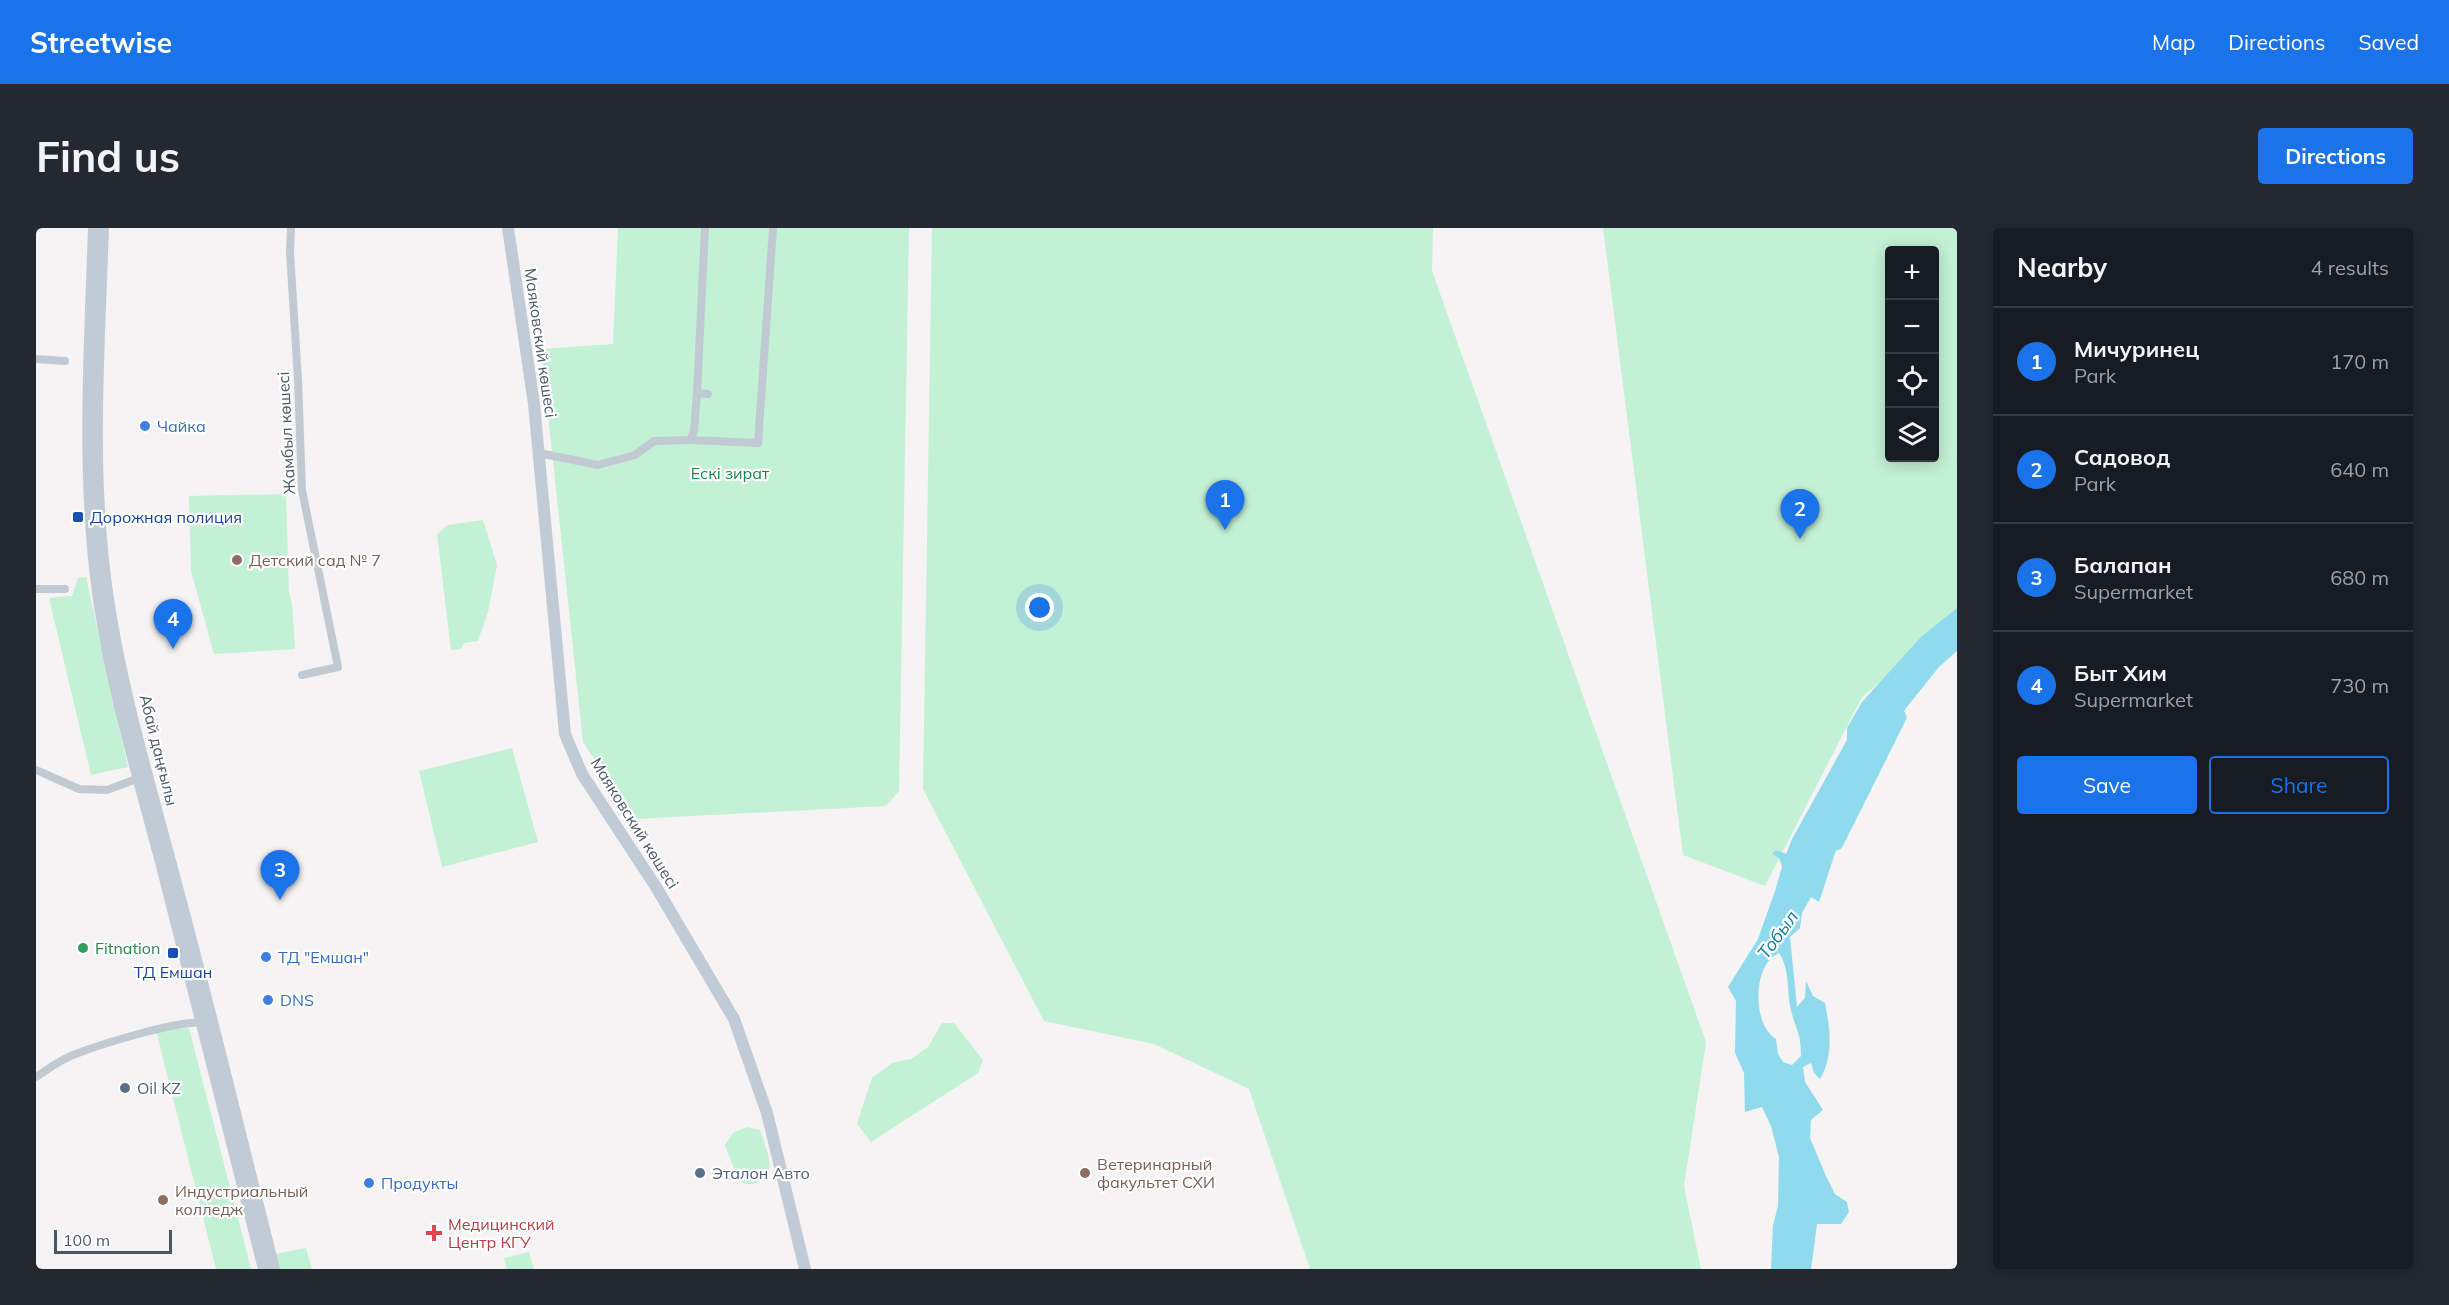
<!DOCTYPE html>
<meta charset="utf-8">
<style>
:root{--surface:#171b24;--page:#242831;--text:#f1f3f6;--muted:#9ea1a6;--line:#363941;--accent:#1a73e8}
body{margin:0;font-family:Mulish,sans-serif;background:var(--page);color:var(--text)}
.controls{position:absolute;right:18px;top:18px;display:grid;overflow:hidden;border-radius:6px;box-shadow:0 3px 15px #0003}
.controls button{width:54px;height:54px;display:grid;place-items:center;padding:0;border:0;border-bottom:2px solid var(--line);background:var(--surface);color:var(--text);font:30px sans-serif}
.scale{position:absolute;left:18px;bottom:15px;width:118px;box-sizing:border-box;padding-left:6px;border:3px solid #4a5661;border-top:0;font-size:16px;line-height:21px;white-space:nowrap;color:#4a5661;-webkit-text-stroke:4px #fff;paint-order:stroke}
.you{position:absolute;left:1004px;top:380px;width:21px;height:21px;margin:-15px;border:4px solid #fff;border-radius:50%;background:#1a73e8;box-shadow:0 0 0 9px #1a73e833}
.badge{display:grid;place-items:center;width:39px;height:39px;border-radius:50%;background:var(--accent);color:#fff;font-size:20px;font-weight:700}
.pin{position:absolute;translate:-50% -50px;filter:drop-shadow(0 2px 3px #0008)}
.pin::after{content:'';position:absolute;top:32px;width:21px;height:18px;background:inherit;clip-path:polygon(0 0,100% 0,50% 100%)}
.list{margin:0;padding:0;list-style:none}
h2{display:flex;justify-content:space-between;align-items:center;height:78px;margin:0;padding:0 24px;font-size:26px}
h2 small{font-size:20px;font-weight:400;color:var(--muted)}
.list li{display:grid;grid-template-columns:39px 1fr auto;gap:18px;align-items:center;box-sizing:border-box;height:108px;padding:0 24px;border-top:2px solid var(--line)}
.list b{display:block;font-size:22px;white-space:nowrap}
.list p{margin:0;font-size:20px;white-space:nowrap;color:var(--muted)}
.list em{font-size:20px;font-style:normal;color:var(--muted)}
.actions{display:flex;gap:12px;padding:18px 24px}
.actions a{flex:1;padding:14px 0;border:2px solid var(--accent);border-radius:6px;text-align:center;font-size:21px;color:var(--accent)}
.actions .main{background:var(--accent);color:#fff}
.icon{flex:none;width:33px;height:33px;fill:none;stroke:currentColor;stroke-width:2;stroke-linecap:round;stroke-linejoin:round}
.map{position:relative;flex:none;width:1921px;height:1041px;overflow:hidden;border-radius:6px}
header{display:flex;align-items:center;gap:36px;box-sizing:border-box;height:84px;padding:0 30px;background:var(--accent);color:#fff}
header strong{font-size:28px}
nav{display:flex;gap:33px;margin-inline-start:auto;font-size:21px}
.intro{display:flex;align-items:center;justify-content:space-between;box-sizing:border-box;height:144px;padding:0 36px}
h1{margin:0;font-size:42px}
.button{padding:15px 27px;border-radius:6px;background:var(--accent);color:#fff;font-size:21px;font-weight:700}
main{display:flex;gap:36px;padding:0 36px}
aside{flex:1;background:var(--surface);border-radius:6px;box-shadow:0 3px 15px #0003}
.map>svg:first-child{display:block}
.green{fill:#c3f1d5;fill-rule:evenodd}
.water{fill:#90daee;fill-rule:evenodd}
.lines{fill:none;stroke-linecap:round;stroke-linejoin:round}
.river{stroke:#90daee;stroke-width:15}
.minor{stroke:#c1cad2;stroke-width:8}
.secondary{stroke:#c1cbd6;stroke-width:12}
.shop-dot{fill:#3f7fe0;stroke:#fff;stroke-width:2}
.transit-dot{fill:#1a4fb4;stroke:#fff;stroke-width:2}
.education-dot{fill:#8d6e63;stroke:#fff;stroke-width:2}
.leisure-dot{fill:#2e9e5b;stroke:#fff;stroke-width:2}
.service-dot{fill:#5c6f8a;stroke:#fff;stroke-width:2}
.health-dot{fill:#e0444e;stroke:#fff;stroke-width:2}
.labels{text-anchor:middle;stroke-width:4.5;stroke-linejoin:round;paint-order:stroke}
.street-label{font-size:16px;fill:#4a5661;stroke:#fff}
.shop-label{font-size:16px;fill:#366cbe;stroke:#fff;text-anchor:start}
.park-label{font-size:16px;fill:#17864f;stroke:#fff}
.transit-label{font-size:16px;fill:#164399;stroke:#fff;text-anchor:start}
.education-label{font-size:16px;fill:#785e54;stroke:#fff;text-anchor:start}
.leisure-label{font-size:16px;fill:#27864d;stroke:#fff;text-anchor:start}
.service-label{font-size:16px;fill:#4e5e75;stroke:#fff;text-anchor:start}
.health-label{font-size:16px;fill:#be3a42;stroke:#fff;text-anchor:start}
.water-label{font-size:18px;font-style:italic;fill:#0c7c9b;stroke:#fff}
</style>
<header>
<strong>Streetwise</strong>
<nav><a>Map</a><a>Directions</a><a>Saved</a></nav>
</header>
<div class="intro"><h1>Find us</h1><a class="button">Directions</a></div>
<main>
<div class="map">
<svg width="1921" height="1041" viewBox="0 0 1921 1041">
<rect width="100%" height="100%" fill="#f5f3f3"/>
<g class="green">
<path d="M 582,0 L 873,0 L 863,563 L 850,578 L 598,591 L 547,514 L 505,121 L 577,116 Z"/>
<path d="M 896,0 L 1397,0 L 1396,43 L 1670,814 L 1648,958 L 1665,1041 L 1274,1041 L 1213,861 L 1118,816 L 1008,793 L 887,561 Z"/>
<path d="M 1567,0 L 1921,0 L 1921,392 L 1826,469 L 1729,658 L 1647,627 ZM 1854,22 L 1898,22 L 1898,230 L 1854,230 Z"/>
<path d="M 250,266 L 253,364 L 256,377 L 259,421 L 178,426 L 155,343 L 153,268 Z"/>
<path d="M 447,292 L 461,337 L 452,384 L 442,413 L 428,415 L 425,421 L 415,422 L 401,306 L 412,297 Z"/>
<path d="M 50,349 L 92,539 L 55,547 L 13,370 L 36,368 L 42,350 Z"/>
<path d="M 476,520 L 502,614 L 406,639 L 383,543 Z"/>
<path d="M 906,795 L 918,795 L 947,832 L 942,845 L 835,914 L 821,896 L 836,850 L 856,835 L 875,831 L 892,819 Z"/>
<path d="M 153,800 L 215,1041 L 180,1041 L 120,802 Z"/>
<path d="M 711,899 L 724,902 C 729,919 744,946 722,954 C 714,957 712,957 703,954 L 689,917 L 698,904 Z"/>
<path d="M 270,1020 L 276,1041 L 243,1041 L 239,1026 Z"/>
<path d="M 493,1024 L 498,1041 L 471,1041 L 468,1030 Z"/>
</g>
<path class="water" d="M 1921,380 L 1921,423 L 1903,439 L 1870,480 L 1818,567 L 1783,674 L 1775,669 L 1766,685 L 1764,700 L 1754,709 L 1761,779 L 1769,770 L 1770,753 L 1777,768 L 1789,775 C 1794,800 1798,828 1784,851 L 1778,845 L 1775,835 L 1767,839 L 1769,854 L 1787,882 L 1775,892 L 1774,910 L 1790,948 L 1799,966 L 1811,974 L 1813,984 L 1805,996 L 1781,996 L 1775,1041 L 1735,1041 L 1737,997 L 1742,978 L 1743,929 L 1735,898 L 1726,879 L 1709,884 L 1708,845 L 1699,825 L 1700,773 L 1692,759 L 1722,711 L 1739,663 L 1746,639 L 1743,630 L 1736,626 L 1740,622 L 1750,626 L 1756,611 L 1811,512 L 1811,500 L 1826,474 L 1885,409 ZM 1743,725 C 1755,742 1750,766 1756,786 C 1761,804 1765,806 1765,828 L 1756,837 L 1747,834 L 1742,826 L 1740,811 C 1716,797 1716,736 1743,725 Z"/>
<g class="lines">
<path class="river" d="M 1800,615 L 1863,489"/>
<g class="minor">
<path d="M 255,0 L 254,24 L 262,152 L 266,262 L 302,439 L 266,447"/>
<path d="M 0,131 L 29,133"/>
<path d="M 661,165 L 669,0"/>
<path d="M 654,212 L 722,215 L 737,0"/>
<path d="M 503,225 L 562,237 L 599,227 L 618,213 L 654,212 L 658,203 L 661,165 L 672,166"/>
<path d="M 0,361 L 29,361"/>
<path d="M 0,542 L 43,561 L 71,562 L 106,549"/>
<path d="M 0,849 C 12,841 24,832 37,827 C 62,817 145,791 169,795"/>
</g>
<g class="secondary">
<path d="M 58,0 C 54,119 46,239 61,357 C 73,450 102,547 126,638 C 160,772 194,906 228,1041"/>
<path d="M 67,0 C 63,119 54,239 70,357 C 84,461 116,563 142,663 C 176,789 206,915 238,1041"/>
<path d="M 472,0 L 498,176 L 529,506 L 546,546 L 620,659 L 698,791 L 731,885 L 769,1041"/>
</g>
</g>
<g class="shop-dot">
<circle cx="109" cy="198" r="6"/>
<circle cx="230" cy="729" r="6"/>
<circle cx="232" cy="772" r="6"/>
<circle cx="333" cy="955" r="6"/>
</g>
<g class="transit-dot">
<rect x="36" y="283" width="12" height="12" rx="3"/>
<rect x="131" y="719" width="12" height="12" rx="3"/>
</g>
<g class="education-dot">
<circle cx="201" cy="332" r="6"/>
<circle cx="1049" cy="945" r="6"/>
<circle cx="127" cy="972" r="6"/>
</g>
<circle class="leisure-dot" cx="47" cy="720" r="6"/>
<g class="service-dot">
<circle cx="89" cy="860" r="6"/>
<circle cx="664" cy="945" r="6"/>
</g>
<path class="health-dot" d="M395 996h6v6h6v6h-6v6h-6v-6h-6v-6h6z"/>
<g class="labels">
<g class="street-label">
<text transform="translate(505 115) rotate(82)" y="6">Маяковский көшесі</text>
<text transform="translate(250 205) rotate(-93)" y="6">Жамбыл көшесі</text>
<text transform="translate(123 522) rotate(76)" y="6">Абай даңғылы</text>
<text transform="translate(599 595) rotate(58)" y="6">Маяковский көшесі</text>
</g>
<g class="shop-label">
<text x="121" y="204">Чайка</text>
<text x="242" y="735">ТД "Емшан"</text>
<text x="244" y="778">DNS</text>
<text x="345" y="961">Продукты</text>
</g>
<g class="park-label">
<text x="694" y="251">Ескі зират</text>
</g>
<g class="transit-label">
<text x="54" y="295">Дорожная полиция</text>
<text x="137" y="750" text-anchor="middle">ТД Емшан</text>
</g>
<g class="education-label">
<text x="213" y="338">Детский сад № 7</text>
<text x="1061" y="942">Ветеринарный<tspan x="1061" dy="18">факультет СХИ</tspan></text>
<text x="139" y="969">Индустриальный<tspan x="139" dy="18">колледж</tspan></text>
</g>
<g class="leisure-label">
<text x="59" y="726">Fitnation</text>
</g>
<g class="service-label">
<text x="101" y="866">Oil KZ</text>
<text x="676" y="951">Эталон Авто</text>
</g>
<g class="health-label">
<text x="412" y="1002">Медицинский<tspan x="412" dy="18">Центр КГУ</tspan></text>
</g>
<g class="water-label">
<text transform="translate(1742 707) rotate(-54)" y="6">Тобыл</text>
</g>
</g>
</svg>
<div class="controls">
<button>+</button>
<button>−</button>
<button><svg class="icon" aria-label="locate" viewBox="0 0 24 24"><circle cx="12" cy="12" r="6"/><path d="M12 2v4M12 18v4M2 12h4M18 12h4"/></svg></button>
<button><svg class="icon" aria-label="layers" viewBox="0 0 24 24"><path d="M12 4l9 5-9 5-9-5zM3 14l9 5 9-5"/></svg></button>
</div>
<div class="scale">100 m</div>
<div class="you"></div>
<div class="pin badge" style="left:1189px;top:302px">1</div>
<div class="pin badge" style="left:1764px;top:311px">2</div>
<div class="pin badge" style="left:244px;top:672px">3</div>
<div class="pin badge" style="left:137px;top:421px">4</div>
</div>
<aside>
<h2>Nearby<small>4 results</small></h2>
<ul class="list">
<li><span class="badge">1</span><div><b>Мичуринец</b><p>Park</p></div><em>170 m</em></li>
<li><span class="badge">2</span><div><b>Садовод</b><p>Park</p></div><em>640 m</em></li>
<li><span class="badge">3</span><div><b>Балапан</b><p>Supermarket</p></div><em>680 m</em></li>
<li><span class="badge">4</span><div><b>Быт Хим</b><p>Supermarket</p></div><em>730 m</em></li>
</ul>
<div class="actions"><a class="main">Save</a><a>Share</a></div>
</aside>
</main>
